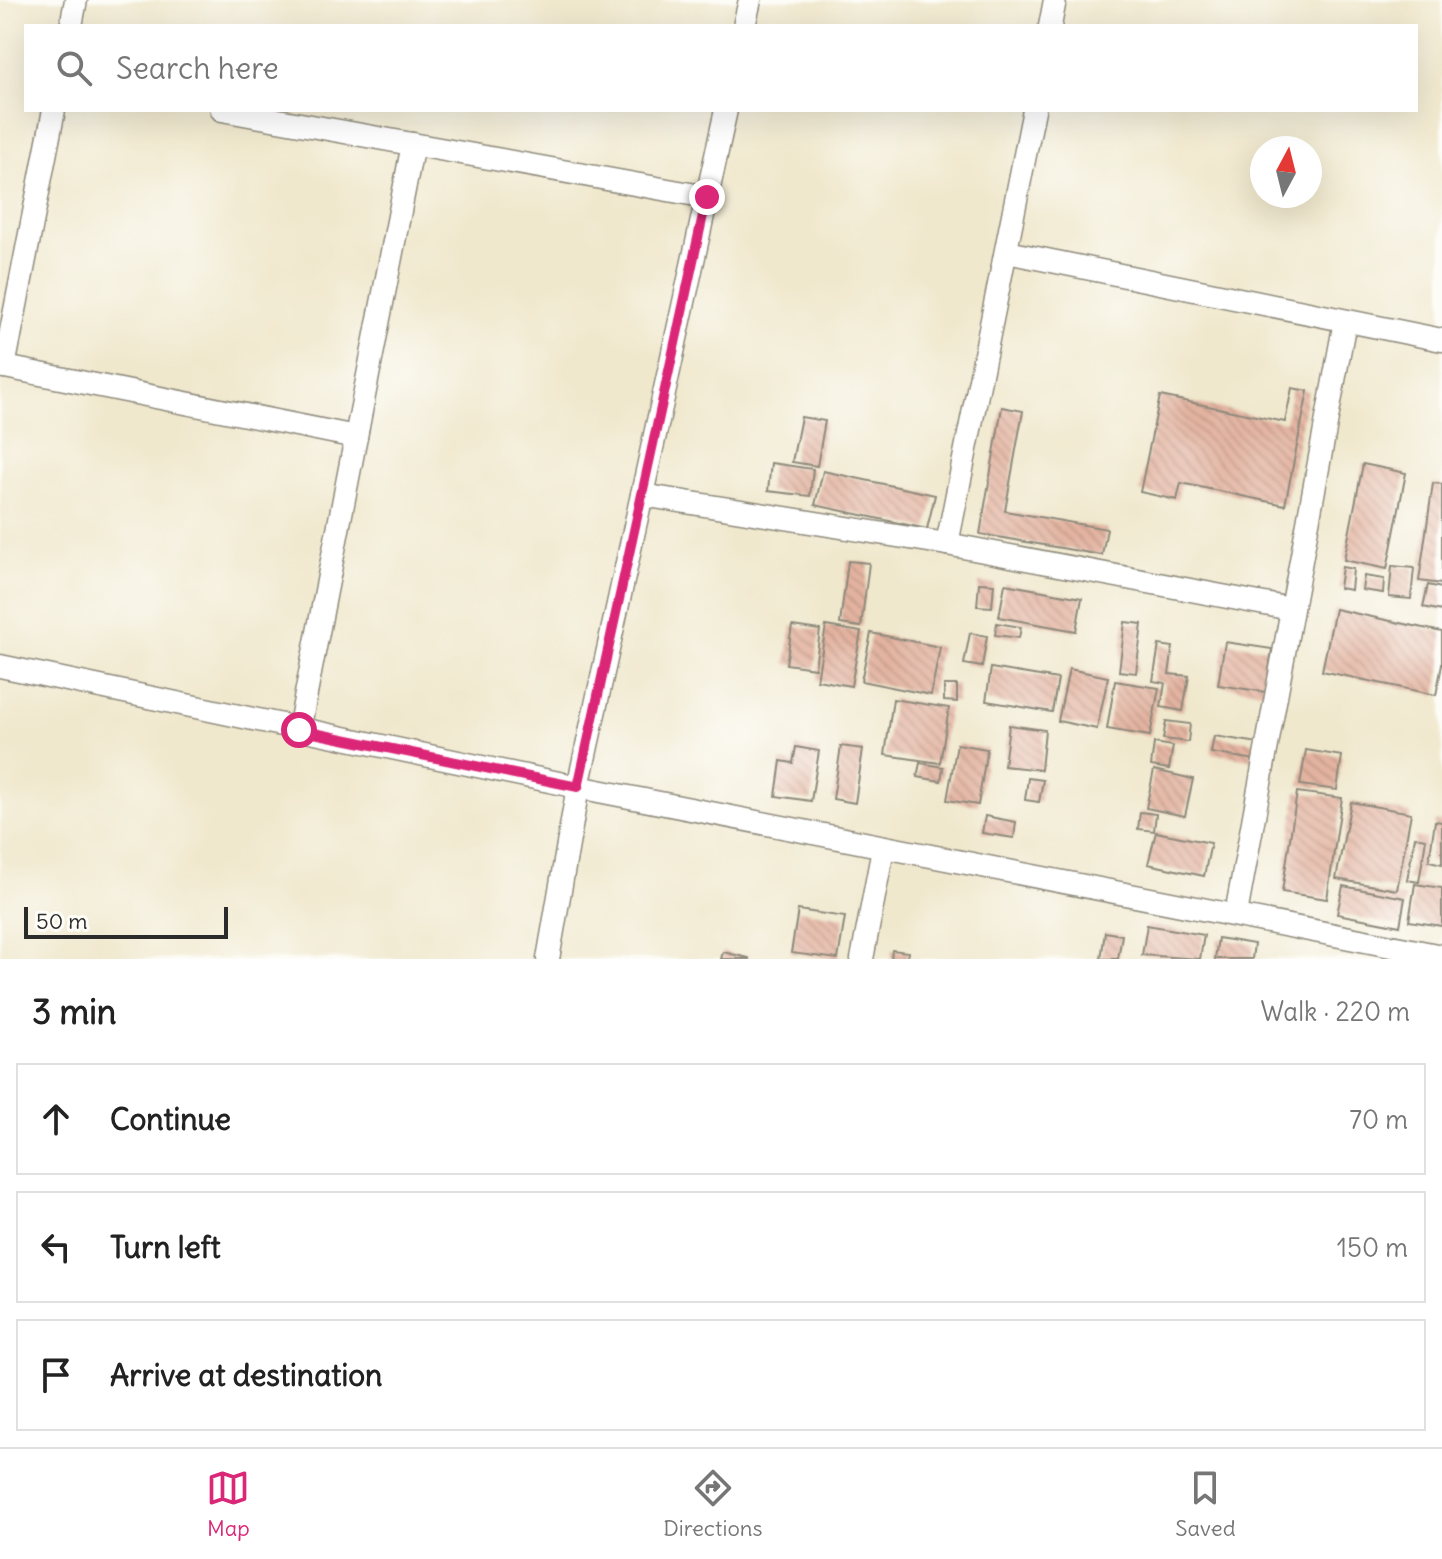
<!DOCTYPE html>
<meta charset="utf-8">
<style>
:root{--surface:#fff;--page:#f2f2f2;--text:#222;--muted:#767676;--line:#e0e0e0;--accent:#db2777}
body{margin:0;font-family:Delius,sans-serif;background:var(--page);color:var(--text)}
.compass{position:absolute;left:1250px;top:136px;width:72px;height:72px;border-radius:50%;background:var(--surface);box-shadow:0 8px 32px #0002;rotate:7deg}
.scale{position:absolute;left:24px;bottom:20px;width:204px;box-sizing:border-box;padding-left:8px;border:4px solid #2b2b2b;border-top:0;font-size:22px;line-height:28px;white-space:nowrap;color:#2b2b2b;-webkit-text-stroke:6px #fdfcf7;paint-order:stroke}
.stop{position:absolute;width:24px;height:24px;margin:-18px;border:6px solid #db2777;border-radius:50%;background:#fff}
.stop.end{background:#db2777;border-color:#fff;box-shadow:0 2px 8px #0008}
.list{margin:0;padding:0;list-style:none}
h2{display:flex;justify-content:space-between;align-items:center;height:104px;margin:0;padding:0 32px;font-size:34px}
h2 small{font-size:26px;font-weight:400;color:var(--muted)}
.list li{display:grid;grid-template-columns:52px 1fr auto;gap:24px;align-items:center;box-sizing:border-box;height:112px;margin:0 16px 16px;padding:0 16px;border:2px solid var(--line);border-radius:0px}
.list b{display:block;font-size:30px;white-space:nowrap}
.list em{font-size:26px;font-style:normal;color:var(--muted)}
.icon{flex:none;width:44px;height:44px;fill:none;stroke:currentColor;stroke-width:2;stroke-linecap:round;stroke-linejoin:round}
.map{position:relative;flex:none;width:1442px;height:959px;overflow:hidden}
.search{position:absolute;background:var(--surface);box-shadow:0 8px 32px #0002;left:24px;right:24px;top:24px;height:88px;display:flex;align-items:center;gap:20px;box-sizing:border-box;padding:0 28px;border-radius:0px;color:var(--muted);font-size:30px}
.sheet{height:488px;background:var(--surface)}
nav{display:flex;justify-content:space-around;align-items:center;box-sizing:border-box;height:112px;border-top:2px solid var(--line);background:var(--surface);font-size:22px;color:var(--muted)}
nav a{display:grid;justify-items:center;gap:4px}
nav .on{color:var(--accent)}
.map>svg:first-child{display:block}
.building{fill:url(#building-back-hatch)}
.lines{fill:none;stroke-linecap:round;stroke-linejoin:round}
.street-casing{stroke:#8e8a7c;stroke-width:25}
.street{stroke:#fff;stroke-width:22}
.route{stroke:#db2777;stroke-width:10}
</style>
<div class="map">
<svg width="1442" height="959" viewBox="0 0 1442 959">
<defs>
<pattern id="building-back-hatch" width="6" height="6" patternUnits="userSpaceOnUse" patternTransform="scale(2)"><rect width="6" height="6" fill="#e3b3a0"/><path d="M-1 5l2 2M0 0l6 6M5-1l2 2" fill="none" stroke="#c39a8a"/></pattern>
</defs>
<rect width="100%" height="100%" fill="#fdfcf7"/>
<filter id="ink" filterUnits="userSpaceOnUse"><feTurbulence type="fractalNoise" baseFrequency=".0125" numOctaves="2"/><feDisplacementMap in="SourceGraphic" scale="16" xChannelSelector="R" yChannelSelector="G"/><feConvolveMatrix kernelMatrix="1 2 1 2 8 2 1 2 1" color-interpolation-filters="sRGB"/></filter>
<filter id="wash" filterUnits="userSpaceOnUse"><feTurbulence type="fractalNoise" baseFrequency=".006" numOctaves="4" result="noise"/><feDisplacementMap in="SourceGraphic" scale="32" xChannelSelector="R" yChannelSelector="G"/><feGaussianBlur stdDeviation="1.8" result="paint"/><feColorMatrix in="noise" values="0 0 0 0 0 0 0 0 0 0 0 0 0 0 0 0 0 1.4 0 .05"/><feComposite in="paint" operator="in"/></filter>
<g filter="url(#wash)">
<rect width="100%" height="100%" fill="#f0e8cd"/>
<g id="blocks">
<g class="building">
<path d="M 1292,388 L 1308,391 L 1285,505 L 1181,483 L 1177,500 L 1140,492 L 1160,396 L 1285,422 Z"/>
<path d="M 1002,407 L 1023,411 L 1005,511 L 1107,529 L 1102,555 L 980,534 Z"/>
<path d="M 801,417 L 825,421 L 817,466 L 792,462 Z"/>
<path d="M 771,463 L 813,469 L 810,496 L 768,491 Z"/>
<path d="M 1363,464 L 1406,473 L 1387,569 L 1344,560 Z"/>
<path d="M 823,471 L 935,495 L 927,529 L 815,505 Z"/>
<path d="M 1433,483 L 1442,484 L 1442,584 L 1419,581 Z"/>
<path d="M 848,561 L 869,563 L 861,627 L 840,624 Z"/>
<path d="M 1392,566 L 1414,568 L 1411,599 L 1389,597 Z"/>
<path d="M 1342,567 L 1353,569 L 1351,590 L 1339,588 Z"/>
<path d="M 1364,576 L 1384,579 L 1383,593 L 1362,590 Z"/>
<path d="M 979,583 L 994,584 L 992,607 L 977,606 Z"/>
<path d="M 1005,584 L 1082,598 L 1076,631 L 999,617 Z"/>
<path d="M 1428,585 L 1442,588 L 1442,611 L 1423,607 Z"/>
<path d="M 1335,609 L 1442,632 L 1442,665 L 1436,695 L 1322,671 Z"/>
<path d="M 1125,622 L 1142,624 L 1136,673 L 1119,671 Z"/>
<path d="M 997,623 L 1021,627 L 1019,638 L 995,635 Z"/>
<path d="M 792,626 L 820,630 L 815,668 L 786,664 Z"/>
<path d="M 826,626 L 861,632 L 851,686 L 817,680 Z"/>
<path d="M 871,633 L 940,647 L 931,695 L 861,681 Z"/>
<path d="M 970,633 L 987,636 L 982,667 L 964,664 Z"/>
<path d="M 1225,642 L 1272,649 L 1266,692 L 1218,685 Z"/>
<path d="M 1159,645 L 1173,647 L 1169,674 L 1189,676 L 1183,711 L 1161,707 L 1165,683 L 1153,681 Z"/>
<path d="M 991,668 L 1058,679 L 1052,712 L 986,701 Z"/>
<path d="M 1069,669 L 1108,677 L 1097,729 L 1058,721 Z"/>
<path d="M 1115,681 L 1159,688 L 1150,736 L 1107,729 Z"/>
<path d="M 944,685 L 957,685 L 957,702 L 944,701 Z"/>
<path d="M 893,699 L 949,708 L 940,763 L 885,755 Z"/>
<path d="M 1166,721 L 1190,724 L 1188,742 L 1163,739 Z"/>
<path d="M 1009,725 L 1045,730 L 1041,770 L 1004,766 Z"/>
<path d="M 1214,736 L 1259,743 L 1256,760 L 1211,753 Z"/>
<path d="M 1154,743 L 1173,746 L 1169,769 L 1151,766 Z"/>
<path d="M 957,744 L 987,749 L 978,805 L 947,800 Z"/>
<path d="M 841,746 L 863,749 L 855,803 L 833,799 Z"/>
<path d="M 796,747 L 819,751 L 811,801 L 776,796 L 781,761 L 793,763 Z"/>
<path d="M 1306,750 L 1342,756 L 1337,790 L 1300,785 Z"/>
<path d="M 920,763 L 943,767 L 941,781 L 917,777 Z"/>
<path d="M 1154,770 L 1193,779 L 1185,816 L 1146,808 Z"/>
<path d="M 1028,778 L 1043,780 L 1039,802 L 1025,800 Z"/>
<path d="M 1297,792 L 1342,798 L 1327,899 L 1282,892 Z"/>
<path d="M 1351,802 L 1411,813 L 1397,890 L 1336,879 Z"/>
<path d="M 1140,812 L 1156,814 L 1154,831 L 1138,829 Z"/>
<path d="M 985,816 L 1016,822 L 1014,838 L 982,833 Z"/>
<path d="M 1435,821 L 1442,822 L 1442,864 L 1429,861 Z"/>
<path d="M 1156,832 L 1211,843 L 1204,876 L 1148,864 Z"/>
<path d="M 1415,837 L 1426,839 L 1419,882 L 1407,880 Z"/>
<path d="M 1415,884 L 1442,888 L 1442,926 L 1409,921 Z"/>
<path d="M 1343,886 L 1405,898 L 1400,926 L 1337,914 Z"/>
<path d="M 798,910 L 845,917 L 838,959 L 791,953 Z"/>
<path d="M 1147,925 L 1204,935 L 1200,959 L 1142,955 Z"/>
<path d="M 1105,932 L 1122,935 L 1118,959 L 1101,959 Z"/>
<path d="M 1218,938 L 1254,944 L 1252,959 L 1215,959 Z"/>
<path d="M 892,950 L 908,952 L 907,959 L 891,959 Z"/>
<path d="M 723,952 L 749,958 L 749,959 L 721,959 Z"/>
</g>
</g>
</g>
<g filter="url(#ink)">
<use href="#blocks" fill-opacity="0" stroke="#8e8a7c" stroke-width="2"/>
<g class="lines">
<g class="street-casing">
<g id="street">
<path d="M 71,26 L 76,0"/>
<path d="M 744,26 L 750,0"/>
<path d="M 1050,26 L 1055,0"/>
<path d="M 222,110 L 707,197"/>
<path d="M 1007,252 L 1442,340"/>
<path d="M 0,366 L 356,437"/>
<path d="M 4,367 L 54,110"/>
<path d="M 642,495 L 947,544 L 1291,609"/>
<path d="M 947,544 L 1034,110"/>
<path d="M 0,666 L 578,787 L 1442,956"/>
<path d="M 299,730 L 413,144"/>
<path d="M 1236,914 L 1345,321"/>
<path d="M 548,959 L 578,787 L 726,110"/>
<path d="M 862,959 L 883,849"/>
</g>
</g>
<use href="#street" class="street"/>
</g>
</g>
<g class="lines" filter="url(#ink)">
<path class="route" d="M 299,730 L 578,787 L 707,197"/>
</g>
</svg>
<svg class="compass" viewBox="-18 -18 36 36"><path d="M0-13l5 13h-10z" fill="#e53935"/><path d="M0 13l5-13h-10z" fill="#767676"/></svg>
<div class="scale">50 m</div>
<div class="stop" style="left:299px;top:730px"></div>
<div class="stop end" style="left:707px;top:197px"></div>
<div class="search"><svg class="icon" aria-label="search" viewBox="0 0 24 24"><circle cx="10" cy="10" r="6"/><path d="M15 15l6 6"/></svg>Search here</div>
</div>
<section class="sheet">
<h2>3 min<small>Walk · 220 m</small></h2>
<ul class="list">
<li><svg class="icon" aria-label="ahead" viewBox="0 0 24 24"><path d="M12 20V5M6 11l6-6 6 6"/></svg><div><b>Continue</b></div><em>70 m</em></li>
<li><svg class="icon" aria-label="left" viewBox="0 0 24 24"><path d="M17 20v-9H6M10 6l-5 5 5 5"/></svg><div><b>Turn left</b></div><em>150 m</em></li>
<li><svg class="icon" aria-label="arrive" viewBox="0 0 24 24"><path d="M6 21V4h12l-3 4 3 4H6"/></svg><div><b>Arrive at destination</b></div></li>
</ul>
</section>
<nav>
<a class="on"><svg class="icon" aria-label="map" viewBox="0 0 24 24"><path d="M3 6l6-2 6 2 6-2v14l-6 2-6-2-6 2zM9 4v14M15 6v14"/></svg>Map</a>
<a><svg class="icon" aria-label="directions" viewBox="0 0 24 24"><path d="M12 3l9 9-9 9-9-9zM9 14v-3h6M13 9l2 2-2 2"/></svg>Directions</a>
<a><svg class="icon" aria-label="saved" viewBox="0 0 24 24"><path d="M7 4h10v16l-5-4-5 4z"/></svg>Saved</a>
</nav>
